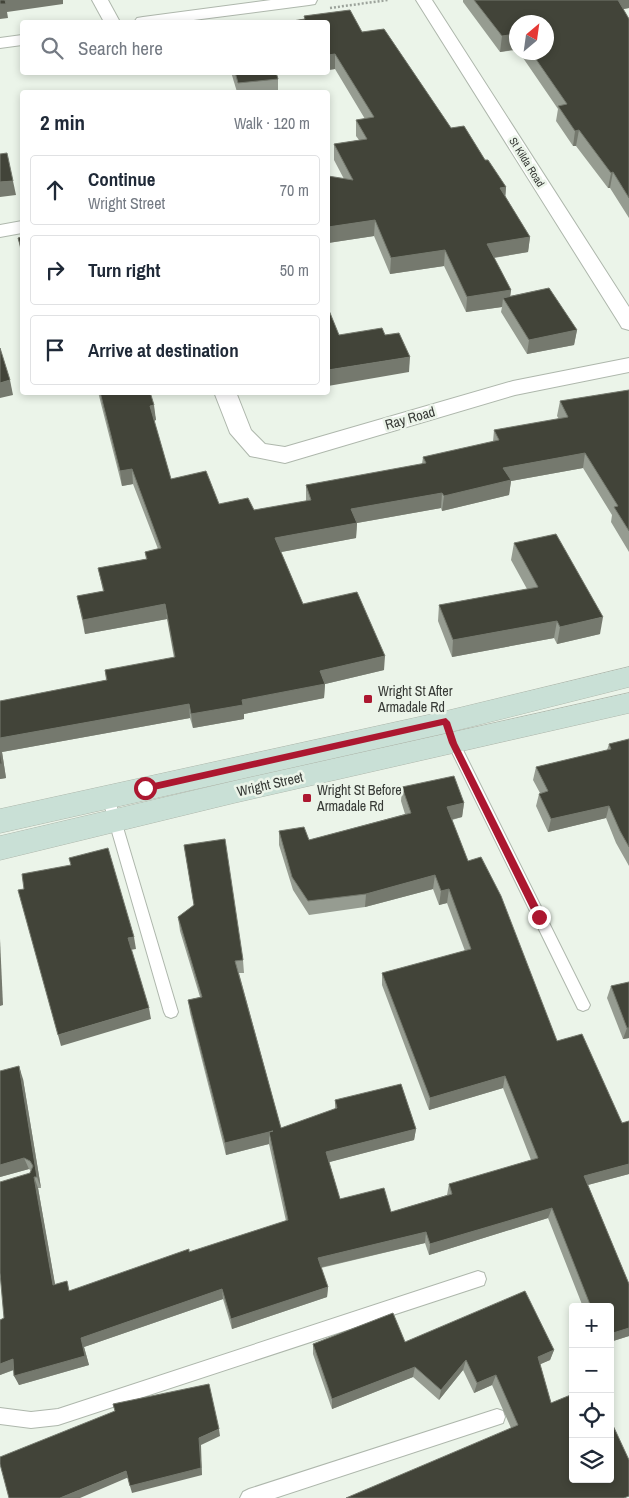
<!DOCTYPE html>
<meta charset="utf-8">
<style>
:root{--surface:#fff;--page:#f6f6f7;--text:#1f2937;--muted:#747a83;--line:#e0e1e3}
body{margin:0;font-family:"Archivo Narrow",sans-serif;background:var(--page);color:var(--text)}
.controls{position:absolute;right:15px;bottom:15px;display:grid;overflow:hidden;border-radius:5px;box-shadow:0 2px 8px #0003}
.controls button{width:45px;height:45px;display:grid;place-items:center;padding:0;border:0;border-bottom:1px solid var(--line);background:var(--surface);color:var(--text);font:25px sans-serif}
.compass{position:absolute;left:509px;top:15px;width:45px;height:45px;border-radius:50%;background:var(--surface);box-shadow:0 2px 8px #0003;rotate:29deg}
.stop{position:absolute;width:15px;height:15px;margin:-11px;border:4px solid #ac1730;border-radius:50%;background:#fff}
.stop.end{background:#ac1730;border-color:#fff;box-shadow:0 1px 5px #0008}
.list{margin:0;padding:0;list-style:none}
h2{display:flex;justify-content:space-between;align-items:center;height:65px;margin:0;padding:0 20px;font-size:21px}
h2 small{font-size:16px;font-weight:400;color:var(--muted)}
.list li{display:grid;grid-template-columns:32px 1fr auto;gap:15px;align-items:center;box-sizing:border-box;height:70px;margin:0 10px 10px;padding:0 10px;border:1px solid var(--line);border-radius:5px}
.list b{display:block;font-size:19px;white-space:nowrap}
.list p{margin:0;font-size:16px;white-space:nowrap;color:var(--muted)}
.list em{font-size:16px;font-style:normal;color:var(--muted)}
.icon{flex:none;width:28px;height:28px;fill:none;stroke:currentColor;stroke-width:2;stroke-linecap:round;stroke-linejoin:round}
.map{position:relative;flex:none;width:629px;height:1498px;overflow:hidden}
.search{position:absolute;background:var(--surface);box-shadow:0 2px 8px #0003;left:20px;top:20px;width:310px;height:55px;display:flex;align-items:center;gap:12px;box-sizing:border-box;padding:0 18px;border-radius:5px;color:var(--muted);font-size:19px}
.panel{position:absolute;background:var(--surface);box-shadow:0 2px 8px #0003;left:20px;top:90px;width:310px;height:305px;border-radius:5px}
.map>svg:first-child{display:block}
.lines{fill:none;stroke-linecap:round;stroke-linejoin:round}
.lane-casing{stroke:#aeb7ac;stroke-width:2}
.street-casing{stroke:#aeb7ac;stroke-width:2}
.secondary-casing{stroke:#aeb7ac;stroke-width:1}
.path{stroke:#9ca39b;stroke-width:2.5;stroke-dasharray:2 2;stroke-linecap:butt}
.lane{fill:#fff;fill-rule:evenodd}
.street{fill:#fff;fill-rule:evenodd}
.secondary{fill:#c9e0d6;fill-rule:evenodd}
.wall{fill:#969c91}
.shaded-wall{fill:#75796e}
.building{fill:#424439;stroke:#75796e}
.route{fill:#ac1730}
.poi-dot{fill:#ac1730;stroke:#ebf4e9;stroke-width:2}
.labels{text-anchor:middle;stroke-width:5;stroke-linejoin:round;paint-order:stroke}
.far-street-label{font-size:11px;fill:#373a36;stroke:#ebf4e9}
.street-label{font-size:14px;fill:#373a36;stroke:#ebf4e9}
.poi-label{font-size:14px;fill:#373a36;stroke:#ebf4e9;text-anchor:start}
</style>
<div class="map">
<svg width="629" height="1498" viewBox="0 0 629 1498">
<rect width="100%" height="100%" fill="#ebf4e9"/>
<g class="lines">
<g class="lane-casing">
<g id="lane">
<path d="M 451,733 L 455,735 L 457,738 L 588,1001 L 590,1005 L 588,1009 L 583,1011 L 578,1009 L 445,738 L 447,735 Z"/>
<path d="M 108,792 L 113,793 L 114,797 L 178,1012 L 176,1016 L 171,1018 L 166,1016 L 164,1012 L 102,797 L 103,793 Z"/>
<path d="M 478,1271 L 484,1273 L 486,1279 L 484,1285 L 478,1287 L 58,1425 L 31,1428 L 0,1424 L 0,1408 L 31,1412 L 58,1409 Z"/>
<path d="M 497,1409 L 503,1411 L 505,1417 L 503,1423 L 497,1425 L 275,1498 L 240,1498 L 243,1492 L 249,1489 Z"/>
</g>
</g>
<g class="street-casing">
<g id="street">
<path d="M 92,0 L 108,0 L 120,22 L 104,22 Z"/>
<path d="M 271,0 L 317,0 L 315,4 L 309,5 L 178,22 L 134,22 L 137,18 L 143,17 Z"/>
<path d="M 416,0 L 432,0 L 629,307 L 629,330 L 622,328 L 619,323 Z"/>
<path d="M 22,35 L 22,45 L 0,48 L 0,38 Z"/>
<path d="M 22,221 L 22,233 L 0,237 L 0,225 Z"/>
<path d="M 629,358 L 629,372 L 515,395 L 285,463 L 250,456 L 230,433 L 214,392 L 236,392 L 251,430 L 265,444 L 285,447 L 513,381 Z"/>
</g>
</g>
<g class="secondary-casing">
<g id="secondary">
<path d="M 629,667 L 629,687 L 446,733 L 0,833 L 0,809 L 446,711 Z"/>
<path d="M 629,693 L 629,713 L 234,803 L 0,860 L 0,836 L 234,781 Z"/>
</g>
</g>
<path class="path" d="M 330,8 L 388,0"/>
<use href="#lane" class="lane"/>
<use href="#street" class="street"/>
<use href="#secondary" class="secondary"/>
</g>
<g class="wall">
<path d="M 463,0 L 629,0 L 629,8 L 623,9 L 629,19 L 629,218 L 610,188 L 608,188 L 576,146 L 573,146 L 556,121 L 558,109 L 519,52 L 546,52 L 516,22 L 516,50 L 500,52 L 463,2 Z"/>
<path d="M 350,10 L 362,32 L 384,29 L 451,128 L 464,126 L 485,160 L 488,160 L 506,187 L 505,196 L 530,237 L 528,252 L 494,258 L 511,290 L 510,296 L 549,288 L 577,330 L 574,345 L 527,354 L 501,312 L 502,307 L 466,312 L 444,266 L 390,274 L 374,236 L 328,243 L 328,176 L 344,179 L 334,160 L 334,144 L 359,140 L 356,136 L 356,120 L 365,119 L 335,69 L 328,70 L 328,22 L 286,22 L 304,19 L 304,16 Z"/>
<path d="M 231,72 L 276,72 L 278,79 L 278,92 L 237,92 Z"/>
<path d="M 22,237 L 22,258 L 18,238 Z"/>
<path d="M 629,390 L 629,552 L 611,522 L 612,515 L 583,468 L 511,481 L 509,495 L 442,511 L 441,508 L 357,523 L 356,538 L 281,552 L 303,604 L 384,670 L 325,684 L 324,698 L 244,714 L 244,719 L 193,728 L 190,718 L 2,752 L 6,778 L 0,779 L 0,701 L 106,680 L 105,670 L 174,658 L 167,619 L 85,634 L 77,596 L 103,591 L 98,568 L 146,559 L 145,552 L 158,549 L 133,484 L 122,486 L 98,392 L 150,392 L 156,420 L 154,421 L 171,479 L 219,504 L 254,510 L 306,501 L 306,485 L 422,464 L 423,457 L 493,442 L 494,430 L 559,419 L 557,416 L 560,401 Z"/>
<path d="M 514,543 L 600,634 L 557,644 L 554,638 L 452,657 L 438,621 L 439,605 L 527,589 L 511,560 Z"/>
<path d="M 629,739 L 629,866 L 616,843 L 606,818 L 548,832 L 536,806 L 539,794 L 540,793 L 533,780 L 536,767 L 607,750 L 609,744 Z"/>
<path d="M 402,787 L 464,803 L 462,817 L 452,820 L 468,861 L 557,1041 L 622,1123 L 629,1121 L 629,1174 L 588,1185 L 629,1284 L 629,1336 L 610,1342 L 610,1307 L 583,1307 L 548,1218 L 429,1255 L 425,1243 L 321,1268 L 328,1287 L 327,1297 L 232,1329 L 223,1299 L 84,1347 L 89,1365 L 19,1385 L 14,1370 L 0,1375 L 0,1320 L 4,1318 L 31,1171 L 29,1169 L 0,1177 L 0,1071 L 23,1079 L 41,1188 L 38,1188 L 55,1285 L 71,1291 L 286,1221 L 269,1144 L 226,1155 L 190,1013 L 188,1000 L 200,997 L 180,931 L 178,917 L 194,906 L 184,845 L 243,960 L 244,973 L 239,973 L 281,1128 L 335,1109 L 335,1100 L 416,1129 L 414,1140 L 329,1162 L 340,1199 L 391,1212 L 447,1195 L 449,1184 L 531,1160 L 503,1088 L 429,1110 L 382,985 L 382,973 L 465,951 L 447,903 L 439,905 L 433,889 L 365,907 L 309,915 L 293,890 L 279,845 L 279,831 L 309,840 L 405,814 L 401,801 Z"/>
<path d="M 629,982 L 629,1038 L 623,1039 L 607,998 L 611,986 Z"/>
<path d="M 405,1342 L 554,1350 L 550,1360 L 540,1364 L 573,1479 L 511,1428 L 492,1385 L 474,1393 L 463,1370 L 439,1400 L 413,1377 L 332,1409 L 313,1354 L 313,1344 Z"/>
</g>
<g class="shaded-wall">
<path d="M 4,0 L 63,0 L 63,4 L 7,12 L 8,18 L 0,19 L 0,4 Z"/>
<path d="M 615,0 L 629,0 L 629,8 L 613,11 Z"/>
<path d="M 516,34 L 516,49 L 500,52 L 502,36 Z"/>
<path d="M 335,54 L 335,69 L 328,70 L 328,55 Z"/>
<path d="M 579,130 L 576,146 L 573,146 L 575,131 Z"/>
<path d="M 613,172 L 610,188 L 608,188 L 611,173 Z"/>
<path d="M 13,181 L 16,195 L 0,197 L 0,182 Z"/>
<path d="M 506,187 L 505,202 L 500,188 Z"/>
<path d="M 375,220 L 374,236 L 328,243 L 328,227 Z"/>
<path d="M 530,237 L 528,252 L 485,259 L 487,244 Z"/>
<path d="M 445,250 L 444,266 L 390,274 L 391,258 Z"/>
<path d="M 511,290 L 509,306 L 503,298 L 502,307 L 466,312 L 467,297 Z"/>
<path d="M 577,330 L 574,345 L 527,354 L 529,340 Z"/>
<path d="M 410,357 L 409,372 L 328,386 L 328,370 Z"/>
<path d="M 10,380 L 13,395 L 0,398 L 0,383 Z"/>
<path d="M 154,405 L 156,420 L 152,421 L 150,406 Z"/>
<path d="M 585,453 L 583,468 L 511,481 L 509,495 L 442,511 L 444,496 L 503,468 Z"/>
<path d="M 132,469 L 133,484 L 122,486 L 120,471 Z"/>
<path d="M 442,493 L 441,508 L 351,524 L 351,509 Z"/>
<path d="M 357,523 L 356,538 L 276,553 L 275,538 Z"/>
<path d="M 165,604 L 167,619 L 85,634 L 83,620 Z"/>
<path d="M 603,617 L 600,634 L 557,644 L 560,627 Z"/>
<path d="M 557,621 L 554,638 L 452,657 L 453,640 Z"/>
<path d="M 385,656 L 384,670 L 325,684 L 324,698 L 244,714 L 244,719 L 193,728 L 191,714 L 242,700 L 320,671 Z"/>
<path d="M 189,704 L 190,718 L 2,752 L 6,778 L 0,779 L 0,738 Z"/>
<path d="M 464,803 L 462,817 L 445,821 L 447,807 Z"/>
<path d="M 609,806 L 606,818 L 548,832 L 551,819 Z"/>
<path d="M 435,875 L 433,889 L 365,907 L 366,894 Z"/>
<path d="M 449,889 L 447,903 L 439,905 L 441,891 Z"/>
<path d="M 134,937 L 136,949 L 130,950 L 128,938 Z"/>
<path d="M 0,939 L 3,1005 L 0,1006 Z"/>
<path d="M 149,1008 L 151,1019 L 61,1046 L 58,1035 Z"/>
<path d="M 627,1028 L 629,1028 L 629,1038 L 623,1039 Z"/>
<path d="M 19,1066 L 23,1079 L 41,1188 L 37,1177 Z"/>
<path d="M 505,1076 L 503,1088 L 429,1110 L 430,1098 Z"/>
<path d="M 416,1129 L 414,1140 L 326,1163 L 326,1152 Z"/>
<path d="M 273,1131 L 269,1132 L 269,1144 L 226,1155 L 225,1143 Z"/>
<path d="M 24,1158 L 29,1169 L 0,1177 L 0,1165 Z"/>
<path d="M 629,1164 L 629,1174 L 580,1187 L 584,1176 Z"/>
<path d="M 34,1177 L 38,1188 L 57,1295 L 53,1285 Z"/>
<path d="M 552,1208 L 548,1218 L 429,1255 L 430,1244 Z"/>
<path d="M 426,1232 L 425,1243 L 318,1268 L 318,1258 Z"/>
<path d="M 328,1287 L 327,1297 L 232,1329 L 231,1319 Z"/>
<path d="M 222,1289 L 223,1299 L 84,1347 L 89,1365 L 19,1385 L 14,1376 L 81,1338 Z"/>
<path d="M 629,1328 L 629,1336 L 610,1342 L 610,1334 Z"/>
<path d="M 554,1350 L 550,1360 L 534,1367 L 538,1357 Z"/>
<path d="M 13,1359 L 18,1368 L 0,1375 L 0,1364 Z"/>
<path d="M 466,1360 L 463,1370 L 439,1400 L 441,1390 Z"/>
<path d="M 415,1367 L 413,1377 L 332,1409 L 332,1399 Z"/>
<path d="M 496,1375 L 492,1385 L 474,1393 L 477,1383 Z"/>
<path d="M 219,1429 L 220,1436 L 201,1445 L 202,1475 L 132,1493 L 130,1486 L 199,1438 Z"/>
<path d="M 126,1471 L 129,1477 L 80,1498 L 60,1498 Z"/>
</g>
<g class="building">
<path d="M 0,0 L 5,0 L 6,4 L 0,4 Z"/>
<path d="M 474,0 L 618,0 L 629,19 L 629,198 L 613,172 L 611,173 L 579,130 L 575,131 L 558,106 L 567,104 L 531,52 L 546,52 L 546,22 L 516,22 L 516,34 L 502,36 Z"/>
<path d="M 350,10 L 362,32 L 384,29 L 451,128 L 464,126 L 485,160 L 488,160 L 506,187 L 500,188 L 530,237 L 487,244 L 511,290 L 467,297 L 445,250 L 391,258 L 375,220 L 328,227 L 328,176 L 353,180 L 334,144 L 367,139 L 356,120 L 374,117 L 335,54 L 328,55 L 328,22 L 286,22 L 305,19 L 304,16 Z"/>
<path d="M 248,21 L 249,22 L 233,22 Z"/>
<path d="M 235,72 L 276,72 L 278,79 L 238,83 Z"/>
<path d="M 7,153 L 13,181 L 0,182 L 0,154 Z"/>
<path d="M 22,237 L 22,251 L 18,238 Z"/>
<path d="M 549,288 L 577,330 L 529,340 L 503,298 Z"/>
<path d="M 328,308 L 339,335 L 382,328 L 385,335 L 399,333 L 410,357 L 328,370 Z"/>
<path d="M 0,348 L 10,380 L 0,383 Z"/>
<path d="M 629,390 L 629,531 L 614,507 L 618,506 L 585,453 L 503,468 L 511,480 L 444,496 L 442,493 L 351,509 L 357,523 L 275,538 L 303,604 L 357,592 L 385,656 L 320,671 L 325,684 L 242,700 L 243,705 L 191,714 L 189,704 L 0,738 L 0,701 L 107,680 L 105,670 L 175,657 L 165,604 L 83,620 L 77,596 L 104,591 L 98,568 L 147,559 L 145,552 L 161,548 L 132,469 L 120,471 L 100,392 L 150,392 L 154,405 L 150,406 L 171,479 L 206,471 L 219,504 L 248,498 L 254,510 L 311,500 L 306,485 L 426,463 L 423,457 L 499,440 L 494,430 L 568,417 L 560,401 Z"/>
<path d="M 556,534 L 603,617 L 560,627 L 557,621 L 453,640 L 439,605 L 538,587 L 514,543 Z"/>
<path d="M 629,739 L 629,847 L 620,831 L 609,806 L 551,819 L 539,794 L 548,791 L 536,767 L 611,749 L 609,744 Z"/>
<path d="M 0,750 L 2,764 L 0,764 Z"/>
<path d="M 454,776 L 464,803 L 447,807 L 468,861 L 481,857 L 501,896 L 557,1041 L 582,1034 L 622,1123 L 629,1121 L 629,1164 L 584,1176 L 629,1284 L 629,1328 L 610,1334 L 610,1307 L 591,1307 L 552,1208 L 430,1244 L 426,1232 L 318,1258 L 328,1287 L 231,1319 L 222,1289 L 81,1338 L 85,1356 L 14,1376 L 13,1359 L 0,1364 L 0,1320 L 4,1318 L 0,1273 L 0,1182 L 30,1173 L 33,1166 L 30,1161 L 24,1158 L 0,1165 L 0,1071 L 19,1066 L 37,1177 L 34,1177 L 53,1285 L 67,1281 L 69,1291 L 189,1249 L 189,1252 L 288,1220 L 269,1132 L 273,1131 L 225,1143 L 188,1000 L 202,997 L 178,917 L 194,905 L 184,845 L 225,839 L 243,960 L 235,961 L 281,1128 L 337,1108 L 335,1100 L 401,1084 L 416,1129 L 326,1152 L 340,1199 L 384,1188 L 391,1212 L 452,1194 L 449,1184 L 538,1158 L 505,1076 L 430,1098 L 382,973 L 471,949 L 449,889 L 441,891 L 435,875 L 366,894 L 308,901 L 292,877 L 279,831 L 304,827 L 309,840 L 411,813 L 402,787 Z"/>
<path d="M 108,848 L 134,937 L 128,938 L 149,1008 L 58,1035 L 18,890 L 24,889 L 22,874 L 71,865 L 69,858 Z"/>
<path d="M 629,982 L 629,1028 L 627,1028 L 611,986 Z"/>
<path d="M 525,1291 L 554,1350 L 538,1357 L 551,1403 L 573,1394 L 573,1479 L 610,1479 L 610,1419 L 629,1460 L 629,1496 L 624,1498 L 346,1498 L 518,1425 L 496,1375 L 477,1383 L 466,1360 L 441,1390 L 415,1367 L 332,1399 L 313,1344 L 393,1313 L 405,1342 Z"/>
<path d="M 209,1384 L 219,1429 L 199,1438 L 201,1468 L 130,1486 L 126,1471 L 60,1498 L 9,1498 L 0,1464 L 0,1457 L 115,1411 L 113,1404 Z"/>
</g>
<path class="route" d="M 446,718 L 450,722 L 457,743 L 544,917 L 542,920 L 536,920 L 449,743 L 443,725 L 145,792 L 141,788 L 145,785 Z"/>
<g class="poi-dot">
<rect x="363" y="694" width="10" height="10" rx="2.5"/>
<rect x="302" y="793" width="10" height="10" rx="2.5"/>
</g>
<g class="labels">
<g class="far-street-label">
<text transform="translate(527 162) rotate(58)" y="4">St Kilda Road</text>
</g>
<g class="street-label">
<text transform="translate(410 418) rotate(-16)" y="5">Ray Road</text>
<text transform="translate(270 784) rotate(-13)" y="5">Wright Street</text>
</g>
<g class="poi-label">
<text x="378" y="696">Wright St After<tspan x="378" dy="16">Armadale Rd</tspan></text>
<text x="317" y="795">Wright St Before<tspan x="317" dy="16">Armadale Rd</tspan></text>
</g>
</g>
</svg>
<div class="controls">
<button>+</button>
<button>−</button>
<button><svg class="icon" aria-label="locate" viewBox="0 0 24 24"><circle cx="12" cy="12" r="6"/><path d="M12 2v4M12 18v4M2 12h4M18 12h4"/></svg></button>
<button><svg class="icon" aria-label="layers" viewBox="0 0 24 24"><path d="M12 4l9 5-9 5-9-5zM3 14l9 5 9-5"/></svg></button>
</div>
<svg class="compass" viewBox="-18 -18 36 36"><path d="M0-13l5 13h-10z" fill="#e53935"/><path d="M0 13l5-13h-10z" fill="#747a83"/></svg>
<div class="stop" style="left:145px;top:788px"></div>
<div class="stop end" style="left:539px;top:917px"></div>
<div class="search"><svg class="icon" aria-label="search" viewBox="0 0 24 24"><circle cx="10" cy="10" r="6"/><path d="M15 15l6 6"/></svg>Search here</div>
<section class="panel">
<h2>2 min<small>Walk · 120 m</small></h2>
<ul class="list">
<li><svg class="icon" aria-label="ahead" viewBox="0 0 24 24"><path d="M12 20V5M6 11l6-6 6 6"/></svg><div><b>Continue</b><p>Wright Street</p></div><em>70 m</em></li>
<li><svg class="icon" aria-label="right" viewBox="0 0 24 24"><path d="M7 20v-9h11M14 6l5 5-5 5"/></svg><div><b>Turn right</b></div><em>50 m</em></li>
<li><svg class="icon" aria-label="arrive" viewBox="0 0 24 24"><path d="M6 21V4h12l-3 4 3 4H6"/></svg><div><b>Arrive at destination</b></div></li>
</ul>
</section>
</div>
